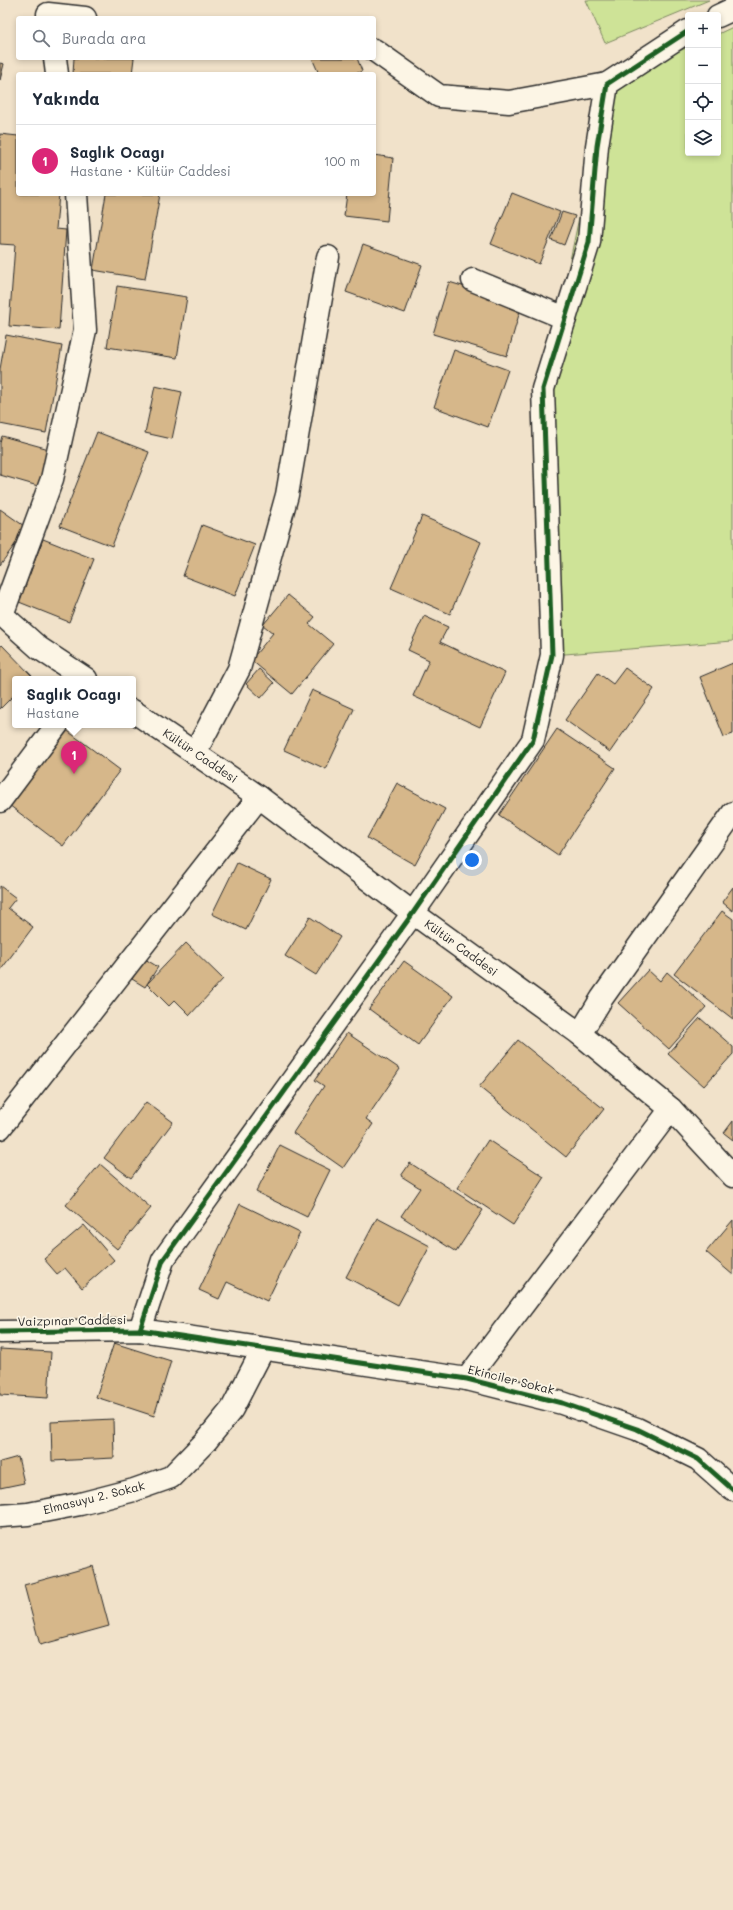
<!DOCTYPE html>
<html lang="tr">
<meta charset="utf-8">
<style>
:root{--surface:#fff;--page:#f2f2f3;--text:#1f2937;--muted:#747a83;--line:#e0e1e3;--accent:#db2777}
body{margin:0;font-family:Mali,sans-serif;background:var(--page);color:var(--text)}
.controls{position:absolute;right:12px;top:12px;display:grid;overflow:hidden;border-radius:4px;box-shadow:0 2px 6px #0003}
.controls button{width:36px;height:36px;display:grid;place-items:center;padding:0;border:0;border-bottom:1px solid var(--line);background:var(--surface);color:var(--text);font:20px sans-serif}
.you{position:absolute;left:472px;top:860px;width:14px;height:14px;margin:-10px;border:3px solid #fff;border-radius:50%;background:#1a73e8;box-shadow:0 0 0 6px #1a73e833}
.badge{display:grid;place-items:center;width:26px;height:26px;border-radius:50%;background:var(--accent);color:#fff;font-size:13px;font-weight:700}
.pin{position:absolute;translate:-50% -33px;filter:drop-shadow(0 1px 2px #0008)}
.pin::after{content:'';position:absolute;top:21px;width:14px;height:12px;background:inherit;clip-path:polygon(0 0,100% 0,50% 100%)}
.popup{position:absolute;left:12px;top:676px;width:124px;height:52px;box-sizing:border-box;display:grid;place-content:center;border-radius:4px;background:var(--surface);filter:drop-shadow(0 1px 3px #0005);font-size:13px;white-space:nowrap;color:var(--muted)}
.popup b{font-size:15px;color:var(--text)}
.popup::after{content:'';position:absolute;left:50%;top:100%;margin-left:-8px;border:8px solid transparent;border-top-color:var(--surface)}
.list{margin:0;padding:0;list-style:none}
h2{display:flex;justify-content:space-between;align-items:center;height:52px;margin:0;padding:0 16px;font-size:17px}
h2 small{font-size:13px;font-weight:400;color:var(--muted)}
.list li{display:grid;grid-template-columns:26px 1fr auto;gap:12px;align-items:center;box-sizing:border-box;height:72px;padding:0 16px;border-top:1px solid var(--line)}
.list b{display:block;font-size:15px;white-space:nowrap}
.list p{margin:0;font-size:13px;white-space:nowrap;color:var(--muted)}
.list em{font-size:13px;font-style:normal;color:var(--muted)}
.icon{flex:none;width:22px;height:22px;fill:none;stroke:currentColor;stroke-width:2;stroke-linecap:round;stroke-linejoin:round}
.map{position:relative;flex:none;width:733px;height:1910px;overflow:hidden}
.search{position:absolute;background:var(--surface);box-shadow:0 2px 6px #0003;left:16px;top:16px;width:360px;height:44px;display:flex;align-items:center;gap:10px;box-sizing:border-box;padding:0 14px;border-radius:4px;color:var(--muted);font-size:15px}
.panel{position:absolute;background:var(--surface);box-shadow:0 2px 6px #0003;left:16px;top:72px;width:360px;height:124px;border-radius:4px}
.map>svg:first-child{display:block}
.green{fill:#cee397;stroke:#7c8761}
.building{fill:#d6b78a;stroke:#2b2b2b}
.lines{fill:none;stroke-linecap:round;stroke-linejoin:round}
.street-casing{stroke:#2b2b2b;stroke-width:25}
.secondary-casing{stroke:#2b2b2b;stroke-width:25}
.street{stroke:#fcf5e5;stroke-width:22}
.secondary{stroke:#fcf5e5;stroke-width:22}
.cycleway-casing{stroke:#fcf5e5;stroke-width:8}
.cycleway{stroke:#1b5e20;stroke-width:5}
.labels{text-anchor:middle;stroke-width:3.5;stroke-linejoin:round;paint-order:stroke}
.street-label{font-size:12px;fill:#2b2b2b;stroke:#fcf5e5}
</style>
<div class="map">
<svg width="733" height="1910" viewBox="0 0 733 1910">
<rect width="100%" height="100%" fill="#f1e2ca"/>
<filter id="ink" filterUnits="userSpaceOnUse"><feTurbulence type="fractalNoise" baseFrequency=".025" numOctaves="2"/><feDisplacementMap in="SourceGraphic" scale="8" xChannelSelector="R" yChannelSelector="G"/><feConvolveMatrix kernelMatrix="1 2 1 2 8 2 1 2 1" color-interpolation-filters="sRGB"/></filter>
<g filter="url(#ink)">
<g class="green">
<path d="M 586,0 L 709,0 L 605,43 Z"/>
<path d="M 733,27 L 733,641 L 552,655 L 543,389 L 607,84 L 688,47 L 688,153 L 718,153 L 718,34 Z"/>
</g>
<g class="building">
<path d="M 74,58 L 134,58 L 132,74 L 73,74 Z"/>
<path d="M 312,58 L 357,58 L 362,71 L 355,74 L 319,74 Z"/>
<path d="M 0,63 L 4,64 L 0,80 Z"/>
<path d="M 0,134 L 18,136 L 18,194 L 59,194 L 56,229 L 66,230 L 59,330 L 9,326 L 15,245 L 0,244 Z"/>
<path d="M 374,155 L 393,158 L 387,221 L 344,216 L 347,194 L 374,194 Z"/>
<path d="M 512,193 L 560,212 L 539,264 L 491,244 Z"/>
<path d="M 106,194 L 160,194 L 145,279 L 93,270 Z"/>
<path d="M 562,212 L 575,216 L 564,245 L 551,240 Z"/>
<path d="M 363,244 L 422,265 L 405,313 L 346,292 Z"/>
<path d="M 449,282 L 522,304 L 507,356 L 433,334 Z"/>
<path d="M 117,286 L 187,297 L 177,358 L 107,347 Z"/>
<path d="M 6,335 L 62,346 L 46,433 L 0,424 L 0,369 Z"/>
<path d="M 454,350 L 508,370 L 488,427 L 434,407 Z"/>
<path d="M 155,386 L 182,392 L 172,439 L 145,433 Z"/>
<path d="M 97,432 L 149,452 L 112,546 L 60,526 Z"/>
<path d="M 2,436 L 49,449 L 38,486 L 0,475 L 0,443 Z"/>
<path d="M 0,509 L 27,528 L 0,565 Z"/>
<path d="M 422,516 L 481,542 L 450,614 L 391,588 Z"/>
<path d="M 202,525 L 255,545 L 235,596 L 183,576 Z"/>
<path d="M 43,539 L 94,559 L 69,622 L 19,602 Z"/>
<path d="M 288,595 L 315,617 L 309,624 L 333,644 L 292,694 L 251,660 L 273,633 L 263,625 Z"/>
<path d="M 424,616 L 448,627 L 440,642 L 505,673 L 480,727 L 413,696 L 429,660 L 408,650 Z"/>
<path d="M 2,645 L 33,677 L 30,679 L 15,679 L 15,694 L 0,709 L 0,647 Z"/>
<path d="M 733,663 L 733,734 L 724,737 L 700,677 Z"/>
<path d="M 625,668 L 654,689 L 610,752 L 565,720 L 598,673 L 613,684 Z"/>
<path d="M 259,669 L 274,683 L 261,698 L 246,684 Z"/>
<path d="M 312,690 L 354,709 L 326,769 L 284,750 Z"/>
<path d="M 65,729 L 120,770 L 63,846 L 9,805 Z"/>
<path d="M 557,729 L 615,768 L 558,855 L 499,815 Z"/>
<path d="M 397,783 L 445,809 L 415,865 L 367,838 Z"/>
<path d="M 237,863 L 271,879 L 246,930 L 212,914 Z"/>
<path d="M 0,886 L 16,898 L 8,908 L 33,927 L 0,971 Z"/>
<path d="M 733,887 L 733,911 L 722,902 Z"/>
<path d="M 722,911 L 733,919 L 733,1019 L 674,974 Z"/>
<path d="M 310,917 L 340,937 L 316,975 L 285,956 Z"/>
<path d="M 186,943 L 223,979 L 190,1015 L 175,1000 L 169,1006 L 147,984 Z"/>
<path d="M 145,959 L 158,967 L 145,987 L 132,979 Z"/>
<path d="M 404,961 L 453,996 L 418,1045 L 369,1009 Z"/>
<path d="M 648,970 L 660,981 L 667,972 L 706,1007 L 669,1049 L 618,1003 Z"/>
<path d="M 700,1018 L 733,1047 L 733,1054 L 704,1086 L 668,1054 Z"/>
<path d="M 347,1033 L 400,1069 L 366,1119 L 373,1124 L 343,1168 L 293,1133 L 324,1086 L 315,1080 Z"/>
<path d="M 518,1040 L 604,1109 L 566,1157 L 479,1087 Z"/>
<path d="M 146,1102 L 173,1122 L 131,1178 L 104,1158 Z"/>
<path d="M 733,1121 L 733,1140 L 724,1133 Z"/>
<path d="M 488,1140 L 544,1177 L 513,1225 L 457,1188 Z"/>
<path d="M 280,1145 L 330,1170 L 307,1217 L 256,1192 Z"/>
<path d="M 410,1163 L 483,1210 L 456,1252 L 401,1216 L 420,1188 L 401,1176 Z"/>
<path d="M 100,1164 L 151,1208 L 117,1249 L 66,1205 Z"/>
<path d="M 240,1204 L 300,1233 L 267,1301 L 227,1282 L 219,1299 L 199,1290 Z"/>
<path d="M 377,1218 L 430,1246 L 398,1305 L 346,1277 Z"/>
<path d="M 733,1220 L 733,1275 L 706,1252 Z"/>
<path d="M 84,1225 L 114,1260 L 82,1288 L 65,1268 L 57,1274 L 44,1259 Z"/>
<path d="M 114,1343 L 171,1361 L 154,1416 L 96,1397 Z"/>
<path d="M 0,1349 L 51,1352 L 48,1398 L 0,1395 Z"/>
<path d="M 113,1419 L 114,1458 L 52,1461 L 51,1422 Z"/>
<path d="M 18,1457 L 24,1483 L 0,1488 L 0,1462 Z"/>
<path d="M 93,1566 L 109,1626 L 40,1645 L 24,1585 Z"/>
</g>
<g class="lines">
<g class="street-casing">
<g id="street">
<path d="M 48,14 L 85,18"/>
<path d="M 718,16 L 733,9"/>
<path d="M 374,50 L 439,96 L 509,102 L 607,84"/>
<path d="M 55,58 L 57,74"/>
<path d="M 473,280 L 565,318"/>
<path d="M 2,615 L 52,479 L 85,330 L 76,194"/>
<path d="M 195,753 L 239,669 L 287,495 L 328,257"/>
<path d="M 0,801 L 57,725"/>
<path d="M 580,1034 L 602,998 L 733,813"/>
<path d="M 0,1128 L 259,797"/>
<path d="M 140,1330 L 163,1260 L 413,913 L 533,740 L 552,655 L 543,389 L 589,242 L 597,146 L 607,84 L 688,31"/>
<path d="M 467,1379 L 671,1109"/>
<path d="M 0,1516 L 28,1514 L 80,1504 L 134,1490 L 171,1477 L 206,1441 L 232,1409 L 263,1349"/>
</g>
</g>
<g class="secondary-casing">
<g id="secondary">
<path d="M 0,613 L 39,648 L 86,679"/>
<path d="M 133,711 L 259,797 L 413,913 L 580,1034 L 671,1109 L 733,1176"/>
<path d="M 0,1332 L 140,1330 L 467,1379 L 562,1403 L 637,1429 L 698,1459 L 733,1490"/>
</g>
</g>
<use href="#street" class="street"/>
<use href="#secondary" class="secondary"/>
<g class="cycleway-casing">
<g id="cycleway">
<path d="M 140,1330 L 163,1260 L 413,913 L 533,740 L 552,655 L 543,389 L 589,242 L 597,146 L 607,84 L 688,31"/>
<path d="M 0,1332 L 140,1330 L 467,1379 L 562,1403 L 637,1429 L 698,1459 L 733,1490"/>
</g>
</g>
<use href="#cycleway" class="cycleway"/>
</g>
</g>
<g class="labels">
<g class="street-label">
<text transform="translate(200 756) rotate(34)" y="4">Kültür Caddesi</text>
<text transform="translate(461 948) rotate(36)" y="4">Kültür Caddesi</text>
<text transform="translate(72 1321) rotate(-1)" y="4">Vaizpınar Caddesi</text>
<text transform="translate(511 1380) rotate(14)" y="4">Ekinciler Sokak</text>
<text transform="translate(94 1498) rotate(-14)" y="4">Elmasuyu 2. Sokak</text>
</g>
</g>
</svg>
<div class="controls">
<button>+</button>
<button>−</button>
<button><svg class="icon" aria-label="locate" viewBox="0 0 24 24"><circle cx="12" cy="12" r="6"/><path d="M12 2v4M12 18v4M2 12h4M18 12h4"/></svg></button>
<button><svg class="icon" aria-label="layers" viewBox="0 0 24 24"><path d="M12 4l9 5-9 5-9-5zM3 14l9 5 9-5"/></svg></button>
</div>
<div class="you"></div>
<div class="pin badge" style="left:74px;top:774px">1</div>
<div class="popup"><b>Saglık Ocagı</b>Hastane</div>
<div class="search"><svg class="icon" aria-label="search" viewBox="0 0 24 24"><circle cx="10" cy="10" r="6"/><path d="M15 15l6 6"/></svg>Burada ara</div>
<section class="panel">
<h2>Yakında<small></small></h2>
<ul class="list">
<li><span class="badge">1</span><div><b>Saglık Ocagı</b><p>Hastane · Kültür Caddesi</p></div><em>100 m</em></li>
</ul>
</section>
</div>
